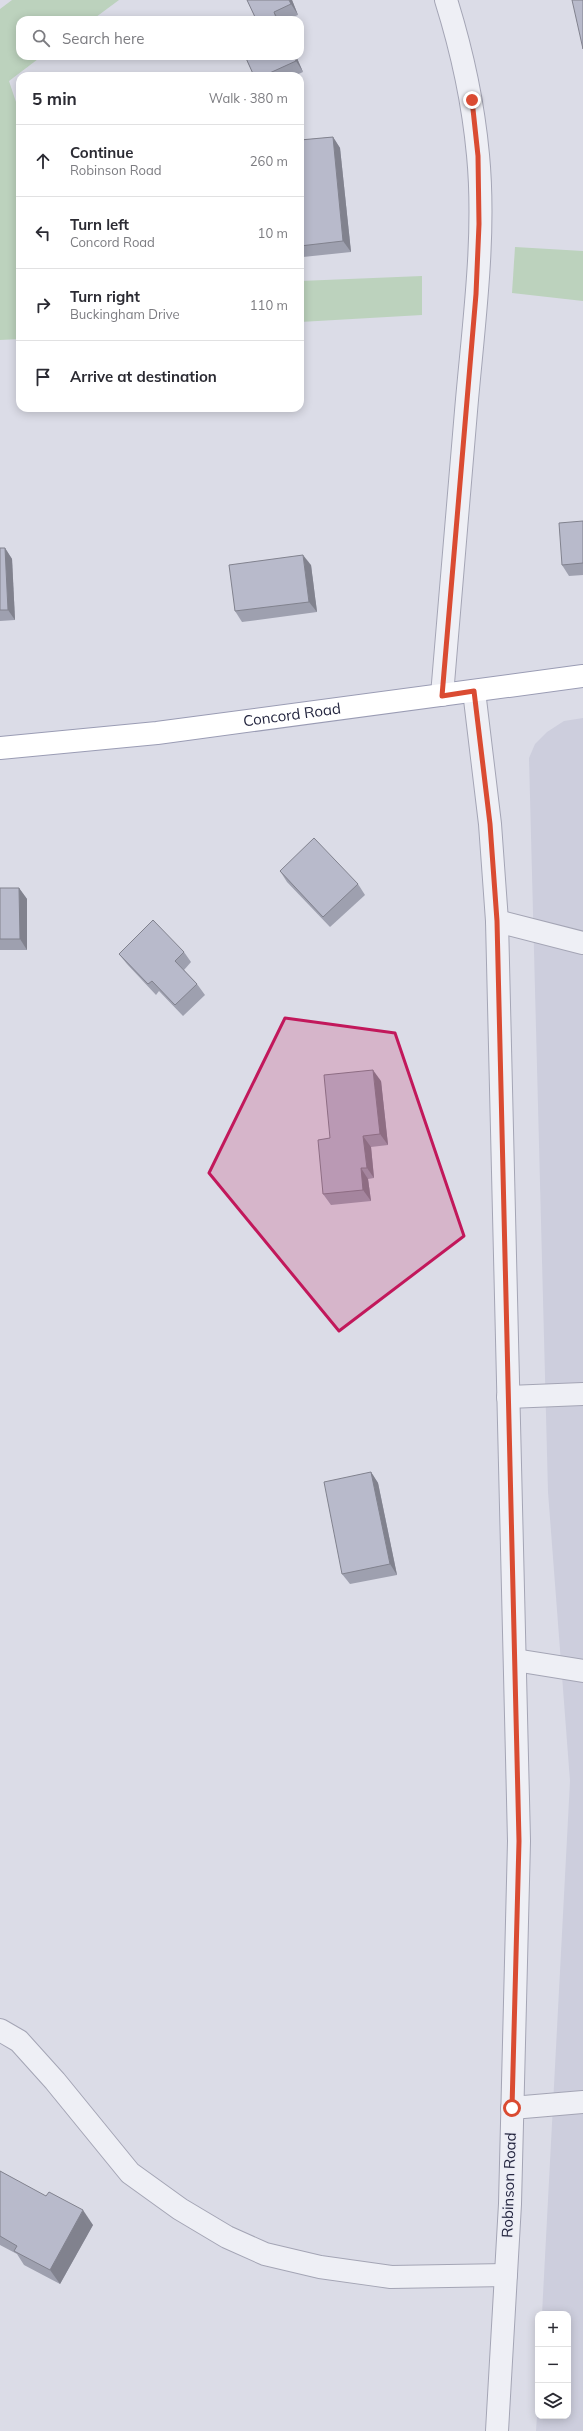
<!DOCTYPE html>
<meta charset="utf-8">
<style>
:root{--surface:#fff;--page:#f2f2f3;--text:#2b2b33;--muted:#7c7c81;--line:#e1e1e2}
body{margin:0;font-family:Mulish,sans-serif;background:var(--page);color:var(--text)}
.controls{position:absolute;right:12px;bottom:12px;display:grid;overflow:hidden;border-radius:8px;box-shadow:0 2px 10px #0003}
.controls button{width:36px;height:36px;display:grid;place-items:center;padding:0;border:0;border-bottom:1px solid var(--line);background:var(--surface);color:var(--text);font:20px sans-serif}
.stop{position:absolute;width:12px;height:12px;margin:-9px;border:3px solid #da4b32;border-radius:50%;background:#fff}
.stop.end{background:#da4b32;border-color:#fff;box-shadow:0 1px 4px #0008}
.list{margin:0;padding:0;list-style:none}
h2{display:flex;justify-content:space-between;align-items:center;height:52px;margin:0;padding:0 16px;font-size:17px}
h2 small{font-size:13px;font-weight:400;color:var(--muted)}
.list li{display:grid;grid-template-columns:26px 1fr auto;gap:12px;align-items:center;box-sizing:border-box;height:72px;padding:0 16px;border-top:1px solid var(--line)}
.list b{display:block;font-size:15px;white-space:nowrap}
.list p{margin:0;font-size:13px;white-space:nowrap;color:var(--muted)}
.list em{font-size:13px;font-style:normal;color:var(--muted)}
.icon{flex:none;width:22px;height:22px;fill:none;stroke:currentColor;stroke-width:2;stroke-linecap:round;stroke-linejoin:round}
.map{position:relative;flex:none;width:583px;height:2431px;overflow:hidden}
.search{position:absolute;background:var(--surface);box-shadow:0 2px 10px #0003;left:16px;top:16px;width:288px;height:44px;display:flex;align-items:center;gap:10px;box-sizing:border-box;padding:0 14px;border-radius:12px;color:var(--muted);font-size:15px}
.panel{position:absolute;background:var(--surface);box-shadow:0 2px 10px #0003;left:16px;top:72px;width:288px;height:340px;border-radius:12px}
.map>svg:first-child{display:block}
.built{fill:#cdcedd}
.green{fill:#bcd2bd}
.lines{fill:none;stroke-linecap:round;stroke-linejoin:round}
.minor-casing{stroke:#a4a5b5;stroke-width:24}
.major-casing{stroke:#9a9cb4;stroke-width:24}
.minor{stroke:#eeeff5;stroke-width:22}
.major{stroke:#fff;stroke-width:22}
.wall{fill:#9ea0af}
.shaded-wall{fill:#81828e}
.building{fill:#b8bacb;stroke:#81828e}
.route{stroke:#da4b32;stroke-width:5}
.marked{fill:#c2185b;fill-opacity:0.2;stroke:#c2185b;stroke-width:3;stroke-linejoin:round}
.labels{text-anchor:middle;stroke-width:3;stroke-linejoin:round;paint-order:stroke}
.street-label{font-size:15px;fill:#24263f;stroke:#ebecf5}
</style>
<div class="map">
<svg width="583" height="2431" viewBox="0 0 583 2431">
<rect width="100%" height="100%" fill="#dbdce7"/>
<path class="built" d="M 583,718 L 583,2431 L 536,2431 L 538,2401 L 538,2416 L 568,2416 L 568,2314 L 542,2314 L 570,1781 L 548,1492 L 529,758 L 535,744 L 547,732 L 564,721 Z"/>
<g class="green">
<path d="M 12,0 L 119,0 L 92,20 L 20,20 L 20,56 L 42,56 L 9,81 L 20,114 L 20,339 L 0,340 L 0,9 Z"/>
<path d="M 515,247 L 583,251 L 583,301 L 512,293 Z"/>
<path d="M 422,276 L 422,315 L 300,322 L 300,281 Z"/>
</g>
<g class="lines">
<g class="minor-casing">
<g id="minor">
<path d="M 474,691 L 490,824 L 497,921 L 519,1841 L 510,2204 L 497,2431"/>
<path d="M 442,695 C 450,601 458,506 466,411 C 473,328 486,238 478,155 C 473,101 462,51 446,0"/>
<path d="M 497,921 L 583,943"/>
<path d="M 508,1397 L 583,1394"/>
<path d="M 515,1660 L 583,1671"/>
<path d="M 0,2030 L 19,2041 L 55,2081 L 130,2173 L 180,2209 L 227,2237 L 265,2254 L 320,2267 L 391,2277 L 506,2275"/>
<path d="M 512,2108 L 583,2102"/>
</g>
</g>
<g class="major-casing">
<g id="major">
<path id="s1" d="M 0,748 L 157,733 L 583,676"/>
</g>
</g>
<use href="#minor" class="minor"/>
<use href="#major" class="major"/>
</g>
<g class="wall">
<path d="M 247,0 L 292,0 L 298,15 L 286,20 L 249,20 L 255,17 Z"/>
<path d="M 245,56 L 296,56 L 303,72 L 294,76 L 254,76 Z"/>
<path d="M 333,137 L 340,148 L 351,252 L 303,257 L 300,253 L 300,140 Z"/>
<path d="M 583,521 L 583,575 L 569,576 L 562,565 Z"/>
<path d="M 0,548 L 5,548 L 12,559 L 15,620 L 0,621 Z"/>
<path d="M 311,565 L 317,612 L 242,622 L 235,611 Z"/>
<path d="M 280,871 L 358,884 L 365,895 L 330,927 L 287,882 Z"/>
<path d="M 0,888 L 19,888 L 27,899 L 27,950 L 0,950 Z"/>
<path d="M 184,952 L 191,962 L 184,970 L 197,984 L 205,995 L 183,1016 L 159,991 L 156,995 L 127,964 L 119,954 Z"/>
<path d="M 381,1081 L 388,1145 L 371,1147 L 374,1178 L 368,1179 L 371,1201 L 331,1205 L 323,1194 L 330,1138 Z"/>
<path d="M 371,1472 L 378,1483 L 397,1575 L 350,1584 L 342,1574 Z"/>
<path d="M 0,2171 L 93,2225 L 60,2284 L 24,2265 L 17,2254 L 0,2245 Z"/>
</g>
<g class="shaded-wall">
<path d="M 289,0 L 292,0 L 298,15 L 291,4 Z"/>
<path d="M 274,12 L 279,20 L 277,20 Z"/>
<path d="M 293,56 L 296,56 L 303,72 L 296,61 Z"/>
<path d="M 333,137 L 340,148 L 351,252 L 343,241 Z"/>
<path d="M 5,548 L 12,559 L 15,620 L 8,610 Z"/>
<path d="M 303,555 L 311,565 L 317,612 L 309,602 Z"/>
<path d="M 19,888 L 27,899 L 27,950 L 20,939 Z"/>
<path d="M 373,1070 L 381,1081 L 388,1145 L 380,1134 Z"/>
<path d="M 363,1136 L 371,1147 L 374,1178 L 367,1168 Z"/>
<path d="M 361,1168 L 368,1179 L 371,1201 L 363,1190 Z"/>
<path d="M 371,1472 L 378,1483 L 397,1575 L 390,1564 Z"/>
<path d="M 83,2210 L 93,2225 L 60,2284 L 50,2270 Z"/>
</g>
<g class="building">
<path d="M 247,0 L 289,0 L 291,4 L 274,12 L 277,20 L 249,20 L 255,17 Z"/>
<path d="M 572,0 L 583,0 L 583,49 Z"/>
<path d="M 245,56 L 293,56 L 296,61 L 263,76 L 254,76 Z"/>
<path d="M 333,137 L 343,241 L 300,246 L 300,140 Z"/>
<path d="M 583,521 L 583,563 L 562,565 L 559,523 Z"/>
<path d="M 0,548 L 5,548 L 8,610 L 0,610 Z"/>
<path d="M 303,555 L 309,602 L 235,611 L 229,565 Z"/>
<path d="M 314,838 L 358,884 L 323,917 L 280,871 Z"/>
<path d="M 0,888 L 19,888 L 20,939 L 0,939 Z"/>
<path d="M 153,920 L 184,952 L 175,961 L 197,984 L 175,1005 L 152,981 L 148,984 L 119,954 Z"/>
<path d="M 373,1070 L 380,1134 L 363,1136 L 367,1168 L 361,1168 L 363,1190 L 323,1194 L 318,1140 L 330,1138 L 324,1075 Z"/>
<path d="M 371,1472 L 390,1564 L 342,1574 L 324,1482 Z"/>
<path d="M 0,2171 L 46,2196 L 49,2192 L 83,2210 L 50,2270 L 14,2251 L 17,2246 L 0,2236 Z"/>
</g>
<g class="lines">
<path class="route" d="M 472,100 L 478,156 L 479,224 L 476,294 L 442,696 L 474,691 L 490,824 L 497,921 L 519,1841 L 512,2108"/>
</g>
<path class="marked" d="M 285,1018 L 395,1033 L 464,1236 L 339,1331 L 209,1173 Z"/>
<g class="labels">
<g class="street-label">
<text dy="5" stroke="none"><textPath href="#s1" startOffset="294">Concord Road</textPath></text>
<text transform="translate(509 2185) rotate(-88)" y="5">Robinson Road</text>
</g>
</g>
</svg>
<div class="controls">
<button>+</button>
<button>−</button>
<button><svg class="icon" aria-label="layers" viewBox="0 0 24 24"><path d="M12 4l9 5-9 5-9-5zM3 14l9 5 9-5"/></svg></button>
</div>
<div class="stop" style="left:512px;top:2108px"></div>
<div class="stop end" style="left:472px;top:100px"></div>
<div class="search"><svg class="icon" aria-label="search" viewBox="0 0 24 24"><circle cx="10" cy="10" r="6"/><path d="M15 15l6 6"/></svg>Search here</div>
<section class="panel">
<h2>5 min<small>Walk · 380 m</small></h2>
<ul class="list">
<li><svg class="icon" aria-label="ahead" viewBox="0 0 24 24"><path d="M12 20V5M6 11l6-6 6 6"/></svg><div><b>Continue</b><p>Robinson Road</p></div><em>260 m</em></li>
<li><svg class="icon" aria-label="left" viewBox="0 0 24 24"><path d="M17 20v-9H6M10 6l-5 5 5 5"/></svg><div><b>Turn left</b><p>Concord Road</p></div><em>10 m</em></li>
<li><svg class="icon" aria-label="right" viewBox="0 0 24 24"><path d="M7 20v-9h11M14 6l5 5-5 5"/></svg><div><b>Turn right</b><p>Buckingham Drive</p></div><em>110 m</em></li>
<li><svg class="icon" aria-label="arrive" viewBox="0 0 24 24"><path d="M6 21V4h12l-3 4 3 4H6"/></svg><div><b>Arrive at destination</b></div></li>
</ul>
</section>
</div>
